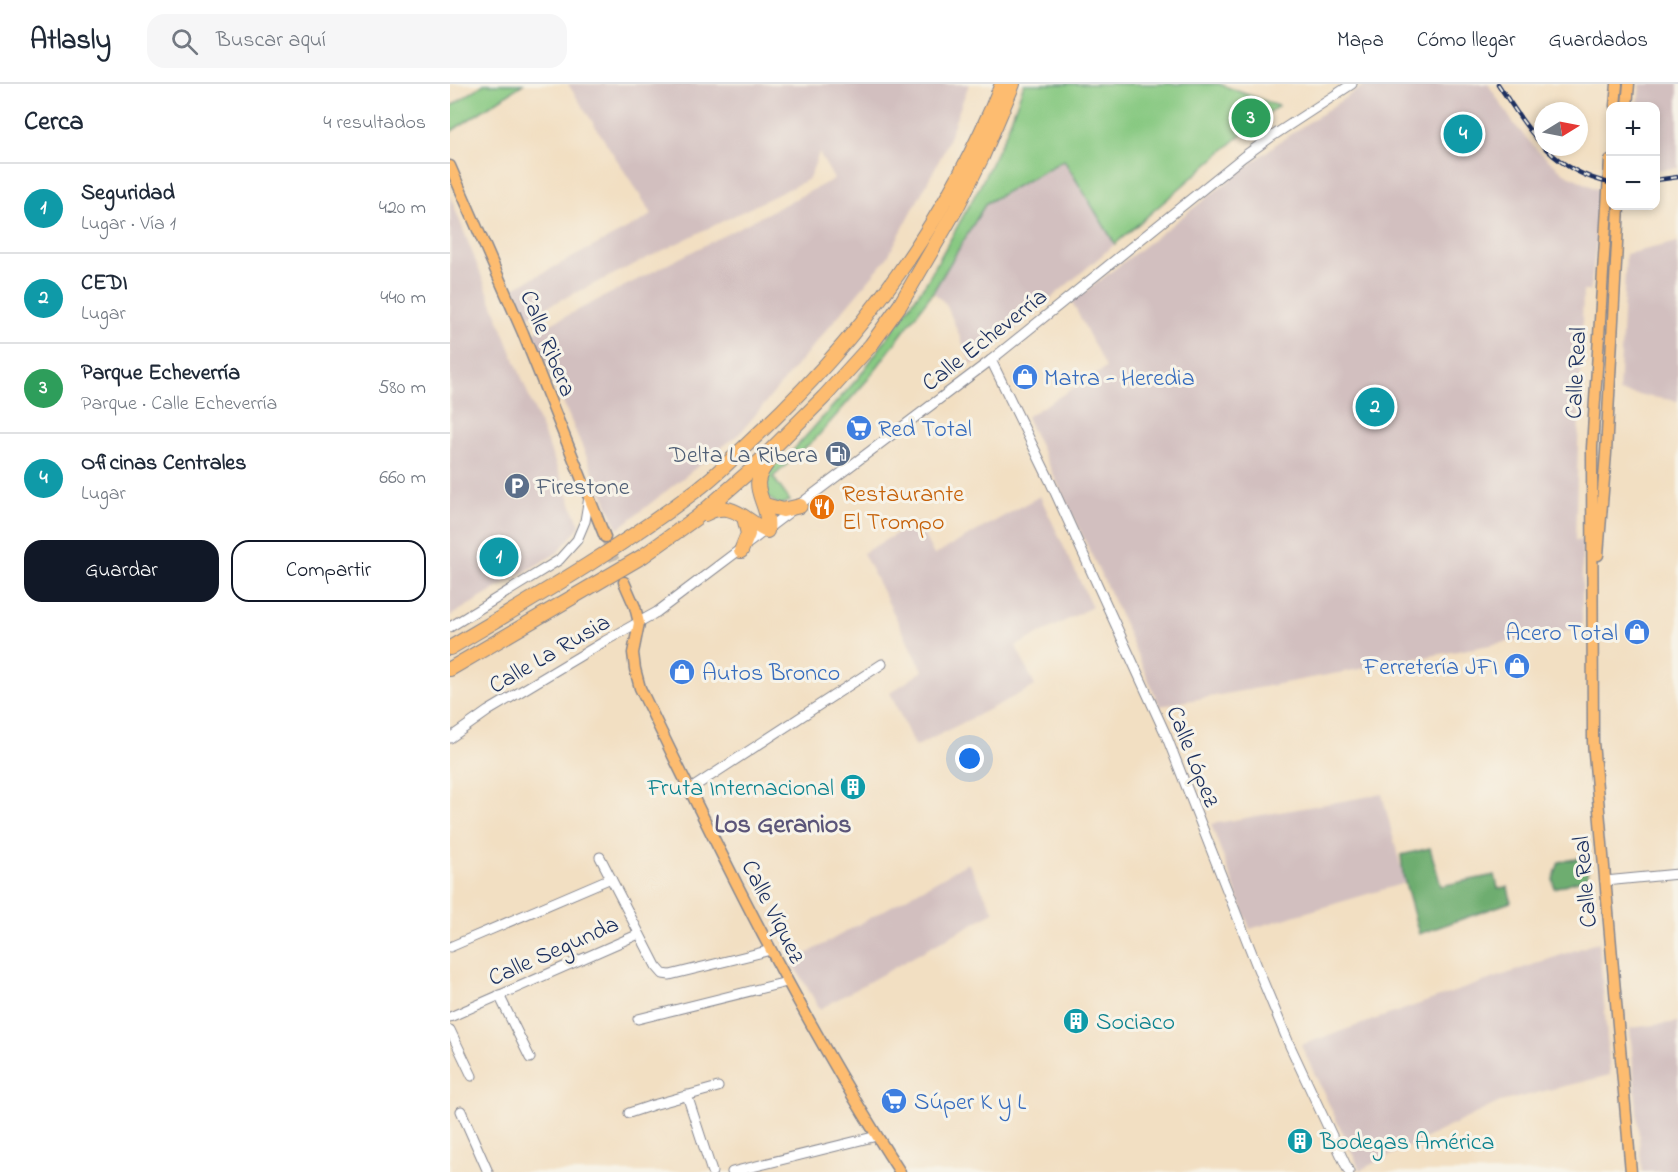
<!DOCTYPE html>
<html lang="es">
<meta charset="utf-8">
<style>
:root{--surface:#fff;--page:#f6f6f7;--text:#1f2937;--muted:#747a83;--line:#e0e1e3;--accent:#111827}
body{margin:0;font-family:"Indie Flower",sans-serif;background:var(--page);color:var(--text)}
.controls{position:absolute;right:18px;top:18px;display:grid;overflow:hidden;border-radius:12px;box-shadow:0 3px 9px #0003}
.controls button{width:54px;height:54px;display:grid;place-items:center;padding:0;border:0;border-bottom:2px solid var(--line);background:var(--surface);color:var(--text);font:30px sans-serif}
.compass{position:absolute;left:1084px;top:18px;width:54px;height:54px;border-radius:50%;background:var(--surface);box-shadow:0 3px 9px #0003;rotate:80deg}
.you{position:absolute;left:520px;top:675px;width:21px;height:21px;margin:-15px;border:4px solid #fff;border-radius:50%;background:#1a73e8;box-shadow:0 0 0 9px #1a73e833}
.badge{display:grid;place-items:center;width:39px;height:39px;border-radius:50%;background:var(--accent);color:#fff;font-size:20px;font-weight:700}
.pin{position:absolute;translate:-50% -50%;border:3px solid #fff;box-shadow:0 2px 6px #0006}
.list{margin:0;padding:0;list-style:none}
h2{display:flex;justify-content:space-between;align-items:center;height:78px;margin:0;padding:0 24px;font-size:26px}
h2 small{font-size:20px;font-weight:400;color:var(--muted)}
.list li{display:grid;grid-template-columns:39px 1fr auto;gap:18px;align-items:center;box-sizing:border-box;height:90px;padding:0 24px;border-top:2px solid var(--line)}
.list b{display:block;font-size:22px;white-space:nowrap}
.list p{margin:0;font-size:20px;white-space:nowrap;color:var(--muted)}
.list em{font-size:20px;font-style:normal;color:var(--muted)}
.actions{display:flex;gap:12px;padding:18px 24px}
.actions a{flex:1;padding:14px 0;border:2px solid var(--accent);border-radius:18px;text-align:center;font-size:21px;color:var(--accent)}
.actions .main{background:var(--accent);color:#fff}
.icon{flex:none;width:33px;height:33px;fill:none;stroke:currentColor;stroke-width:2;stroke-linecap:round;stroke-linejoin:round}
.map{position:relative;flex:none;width:1228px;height:1088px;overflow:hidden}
header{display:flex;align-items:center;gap:36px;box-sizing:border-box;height:84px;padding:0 30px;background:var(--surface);border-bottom:2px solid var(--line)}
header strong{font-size:28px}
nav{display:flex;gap:33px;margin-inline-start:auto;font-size:21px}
.search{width:420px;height:54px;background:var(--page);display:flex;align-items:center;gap:15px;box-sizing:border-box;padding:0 21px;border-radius:18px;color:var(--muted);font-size:22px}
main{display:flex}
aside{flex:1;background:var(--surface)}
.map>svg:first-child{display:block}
.industrial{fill:#d2bfbf}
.green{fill:#88c982;stroke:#527c70;stroke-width:1.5}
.forest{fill:#6ead70;stroke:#446e67;stroke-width:1.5}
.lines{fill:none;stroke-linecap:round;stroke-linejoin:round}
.major-tunnel{stroke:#c7bcae;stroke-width:10;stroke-dasharray:10 5;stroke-linecap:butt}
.minor-casing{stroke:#868790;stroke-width:11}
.major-casing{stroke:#868790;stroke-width:13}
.highway-casing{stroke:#868790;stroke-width:16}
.minor{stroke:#fff;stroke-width:9}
.major{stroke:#fdbc70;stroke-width:10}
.highway{stroke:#fdbc70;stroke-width:14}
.rail-casing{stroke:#1b2f5e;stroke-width:4.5}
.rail{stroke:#f7f3e8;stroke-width:2;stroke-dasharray:7;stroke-linecap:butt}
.labels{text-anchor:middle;stroke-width:6;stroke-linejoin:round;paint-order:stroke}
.street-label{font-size:24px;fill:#1b2f5e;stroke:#f7f3e8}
.shop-label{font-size:24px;fill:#366cbe;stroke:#f7f3e8;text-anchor:start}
.service-label{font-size:24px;fill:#4e5e75;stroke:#f7f3e8;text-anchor:end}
.food-label{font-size:24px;fill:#c56008;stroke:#f7f3e8;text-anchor:start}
.culture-label{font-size:24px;fill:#0d838f;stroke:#f7f3e8;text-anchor:start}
.neighbourhood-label{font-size:26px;font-weight:bold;fill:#5b5579;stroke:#f7f3e8}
</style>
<header>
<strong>Atlasly</strong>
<div class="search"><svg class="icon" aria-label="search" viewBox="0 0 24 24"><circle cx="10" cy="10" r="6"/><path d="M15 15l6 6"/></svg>Buscar aquí</div>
<nav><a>Mapa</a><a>Cómo llegar</a><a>Guardados</a></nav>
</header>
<main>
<aside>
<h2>Cerca<small>4 resultados</small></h2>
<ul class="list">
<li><span class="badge" style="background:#0f9aa8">1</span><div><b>Seguridad</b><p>Lugar · Vía 1</p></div><em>420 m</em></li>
<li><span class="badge" style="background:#0f9aa8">2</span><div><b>CEDI</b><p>Lugar</p></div><em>440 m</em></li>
<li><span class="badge" style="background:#2e9e5b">3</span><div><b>Parque Echeverría</b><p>Parque · Calle Echeverría</p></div><em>580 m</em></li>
<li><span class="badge" style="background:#0f9aa8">4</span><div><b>Oficinas Centrales</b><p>Lugar</p></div><em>660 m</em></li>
</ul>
<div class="actions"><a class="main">Guardar</a><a>Compartir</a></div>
</aside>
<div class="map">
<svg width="1228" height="1088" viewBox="0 0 1228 1088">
<rect width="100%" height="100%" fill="#f7f3e8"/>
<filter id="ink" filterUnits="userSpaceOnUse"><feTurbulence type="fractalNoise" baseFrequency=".0167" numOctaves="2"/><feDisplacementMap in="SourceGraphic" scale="12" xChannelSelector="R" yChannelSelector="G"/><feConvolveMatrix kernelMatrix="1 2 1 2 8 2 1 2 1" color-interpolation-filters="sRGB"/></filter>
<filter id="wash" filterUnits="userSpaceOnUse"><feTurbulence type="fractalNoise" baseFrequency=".008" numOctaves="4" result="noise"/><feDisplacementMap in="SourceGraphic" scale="24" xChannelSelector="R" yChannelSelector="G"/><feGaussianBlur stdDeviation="1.35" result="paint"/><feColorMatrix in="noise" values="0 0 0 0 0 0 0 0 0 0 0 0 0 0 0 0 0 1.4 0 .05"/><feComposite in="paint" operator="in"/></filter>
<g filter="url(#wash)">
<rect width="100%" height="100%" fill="#f2dfc2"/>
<g class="industrial">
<path d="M 118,0 L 519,0 L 494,67 L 437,174 L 290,349 L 168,445 L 83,249 L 384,95 L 369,69 L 359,95 L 74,234 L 64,204 L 192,137 L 202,130 Z"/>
<path d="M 916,0 L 1038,0 L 1064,40 L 1088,67 L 1114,89 L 1153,108 L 1140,207 L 1133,207 L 1125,457 L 1132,456 L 1132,544 L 710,622 L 667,524 L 576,333 L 656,284 L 622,218 L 829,58 Z"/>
<path d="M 1190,0 L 1228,0 L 1228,84 L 1206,86 L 1206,22 L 1188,22 Z"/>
<path d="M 614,76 L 665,160 L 522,281 L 496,220 L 483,208 L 536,119 Z"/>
<path d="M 0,112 L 130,442 L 107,469 L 0,532 Z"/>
<path d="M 1228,158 L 1228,317 L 1169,308 L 1176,170 Z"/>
<path d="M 590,412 L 642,523 L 566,562 L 585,602 L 465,663 L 440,609 L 473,587 L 413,469 L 467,438 L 484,471 Z"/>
<path d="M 932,710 L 955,799 L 800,845 L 761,740 Z"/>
<path d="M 518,779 L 544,828 L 370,925 L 342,878 Z"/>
<path d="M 1149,858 L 1160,991 L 1050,1018 L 910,1086 L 851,961 Z"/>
<path d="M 1228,938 L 1228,1088 L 1192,1088 L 1180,944 Z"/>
</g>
<g class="green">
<path d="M 34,0 L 73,0 L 0,48 L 0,23 Z"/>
<path d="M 574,0 L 769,0 L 828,22 L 798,45 L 665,160 L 614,76 L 536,119 L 483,208 L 419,294 L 367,353 L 323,393 L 340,417 L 330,421 C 312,412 314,408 314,389 L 321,381 L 339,371 L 409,293 L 476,199 L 530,102 L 556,49 Z"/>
</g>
<g class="forest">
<path d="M 980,764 L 991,802 L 1045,791 L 1048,804 L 1058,803 L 1061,818 L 969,850 L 953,791 L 951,771 Z"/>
<path d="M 1136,773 L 1138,794 L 1104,804 L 1103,795 L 1109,778 Z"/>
</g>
</g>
<g filter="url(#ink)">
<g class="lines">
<path class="major-tunnel" d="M 155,453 L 171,492"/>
<g class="minor-casing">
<g id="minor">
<path d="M 541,276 L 599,395 L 716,651 L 812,895 L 840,962 L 899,1088"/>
<path d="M 0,543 L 109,476 L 127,456 L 135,437 L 139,413"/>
<path d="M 0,654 L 38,627 L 155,557 L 207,528 L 541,276 L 793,73 L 821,53 L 902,0"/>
<path d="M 239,706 L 432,580"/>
<path d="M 150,773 L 206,882 L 213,890 L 220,891 L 321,866"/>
<path d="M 1155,797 L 1228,790"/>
<path d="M 0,863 L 161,794"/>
<path d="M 49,911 L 80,974"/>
<path d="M 0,933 L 189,850"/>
<path d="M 188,935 L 337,898"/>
<path d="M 0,946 L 22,992"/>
<path d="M 237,1011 L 262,1088"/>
<path d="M 11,1027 L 38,1088"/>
<path d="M 179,1029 L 203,1021 L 268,1003"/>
<path d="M 282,1088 L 427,1052"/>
</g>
</g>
<g class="major-casing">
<g id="major">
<path d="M 1165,22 L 1167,0"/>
<path d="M 1177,22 L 1179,0"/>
<path d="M 1160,76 L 1142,364 L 1143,658 L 1181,1088"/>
<path d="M 0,82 L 73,249 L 155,453"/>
<path d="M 1148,471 L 1156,369 L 1169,122"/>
<path d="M 174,498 L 185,523 L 189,539 L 183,569 L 185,585 L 190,604 C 270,769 350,934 450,1088"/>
</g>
</g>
<g class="highway-casing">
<g id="highway">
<path d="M 315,421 L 333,426 L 350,422"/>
<path d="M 255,430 C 283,415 293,436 317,447 C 321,415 293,405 320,376"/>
<path d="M 291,467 L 298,450 L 294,433"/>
<path d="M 0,564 C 84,514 169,465 248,405 C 268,390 286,371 305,353 C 411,254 498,135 552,0"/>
<path d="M 0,585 L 193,472 L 246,434 L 300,387 L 374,313 L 421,261 L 450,221 L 507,123 L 532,73 L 563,0"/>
</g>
</g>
<use href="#minor" class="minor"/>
<use href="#major" class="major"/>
<use href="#highway" class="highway"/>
<g class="rail-casing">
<g id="rail">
<path d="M 1048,0 C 1079,47 1101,86 1160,99"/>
<path d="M 1206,96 L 1228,93"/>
</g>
</g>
<use href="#rail" class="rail"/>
</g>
</g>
<defs>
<g id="shop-disc" transform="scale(1.35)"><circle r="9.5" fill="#3f7fe0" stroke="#f7f3e8"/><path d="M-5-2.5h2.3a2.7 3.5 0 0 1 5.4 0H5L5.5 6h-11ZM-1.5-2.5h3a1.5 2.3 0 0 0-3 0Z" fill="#fff"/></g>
<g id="supermarket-disc" transform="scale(1.35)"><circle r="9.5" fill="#3f7fe0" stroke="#f7f3e8"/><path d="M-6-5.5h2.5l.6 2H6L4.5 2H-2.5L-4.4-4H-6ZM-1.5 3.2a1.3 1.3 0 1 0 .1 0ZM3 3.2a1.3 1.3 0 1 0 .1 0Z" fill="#fff"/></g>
<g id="fuel-disc" transform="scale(1.35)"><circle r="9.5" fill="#5c6f8a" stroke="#f7f3e8"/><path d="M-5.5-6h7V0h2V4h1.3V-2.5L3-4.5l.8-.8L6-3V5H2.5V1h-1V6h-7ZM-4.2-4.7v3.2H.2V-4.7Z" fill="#fff"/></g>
<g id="parking-disc" transform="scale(1.35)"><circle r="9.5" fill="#5c6f8a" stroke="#f7f3e8"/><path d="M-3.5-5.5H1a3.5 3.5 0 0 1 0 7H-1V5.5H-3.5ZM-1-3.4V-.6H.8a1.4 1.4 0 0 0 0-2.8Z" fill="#fff"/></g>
<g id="restaurant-disc" transform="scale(1.35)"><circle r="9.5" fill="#e8710a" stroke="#f7f3e8"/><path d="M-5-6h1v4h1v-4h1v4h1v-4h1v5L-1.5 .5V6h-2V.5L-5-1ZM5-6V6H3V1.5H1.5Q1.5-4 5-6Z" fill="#fff"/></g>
<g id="building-disc" transform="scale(1.35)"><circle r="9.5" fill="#0f9aa8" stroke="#f7f3e8"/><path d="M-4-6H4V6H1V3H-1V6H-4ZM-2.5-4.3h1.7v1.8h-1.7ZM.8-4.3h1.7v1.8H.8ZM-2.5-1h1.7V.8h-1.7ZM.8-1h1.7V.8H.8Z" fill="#fff"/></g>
</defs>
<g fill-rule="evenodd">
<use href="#shop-disc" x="575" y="293"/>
<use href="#supermarket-disc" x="409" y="344"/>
<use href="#fuel-disc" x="388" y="370"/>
<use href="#parking-disc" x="67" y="402"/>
<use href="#restaurant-disc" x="372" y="423"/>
<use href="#shop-disc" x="1187" y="548"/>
<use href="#shop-disc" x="1067" y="582"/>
<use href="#shop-disc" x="232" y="588"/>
<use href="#building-disc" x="403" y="703"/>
<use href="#building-disc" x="626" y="937"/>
<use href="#supermarket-disc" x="444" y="1017"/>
<use href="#building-disc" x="850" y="1057"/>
</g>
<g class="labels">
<g class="street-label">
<text transform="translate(534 255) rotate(-38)" y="8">Calle Echeverría</text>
<text transform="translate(99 259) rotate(68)" y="8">Calle Ribera</text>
<text transform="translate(1125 289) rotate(-87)" y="8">Calle Real</text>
<text transform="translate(99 569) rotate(-30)" y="8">Calle La Rusia</text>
<text transform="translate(744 672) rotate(68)" y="8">Calle López</text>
<text transform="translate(1134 798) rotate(-95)" y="8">Calle Real</text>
<text transform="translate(324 827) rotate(63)" y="8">Calle Víquez</text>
<text transform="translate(103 866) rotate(-24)" y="8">Calle Segunda</text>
</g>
<g class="shop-label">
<text x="594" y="301">Matra - Heredia</text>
<text x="428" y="352">Red Total</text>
<text x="1168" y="556" text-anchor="end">Acero Total</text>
<text x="1048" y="590" text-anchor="end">Ferretería JFI</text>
<text x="252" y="596">Autos Bronco</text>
<text x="464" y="1025">Súper K y L</text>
</g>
<g class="service-label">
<text x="368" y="378">Delta La Ribera</text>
<text x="86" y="410" text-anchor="start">Firestone</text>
</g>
<g class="food-label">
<text x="392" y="417">Restaurante<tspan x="392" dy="28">El Trompo</tspan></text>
</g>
<g class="culture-label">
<text x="384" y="711" text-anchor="end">Fruta Internacional</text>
<text x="646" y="945">Sociaco</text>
<text x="870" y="1065">Bodegas América</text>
</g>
<g class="neighbourhood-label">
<text x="333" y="748">Los Geranios</text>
</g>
</g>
</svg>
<div class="controls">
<button>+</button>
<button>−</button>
</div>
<svg class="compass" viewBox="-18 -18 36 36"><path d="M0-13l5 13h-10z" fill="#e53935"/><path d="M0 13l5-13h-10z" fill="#747a83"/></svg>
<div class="you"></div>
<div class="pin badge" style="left:49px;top:473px;background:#0f9aa8">1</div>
<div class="pin badge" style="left:925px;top:323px;background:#0f9aa8">2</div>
<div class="pin badge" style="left:801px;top:34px;background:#2e9e5b">3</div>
<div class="pin badge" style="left:1013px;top:50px;background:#0f9aa8">4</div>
</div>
</main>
